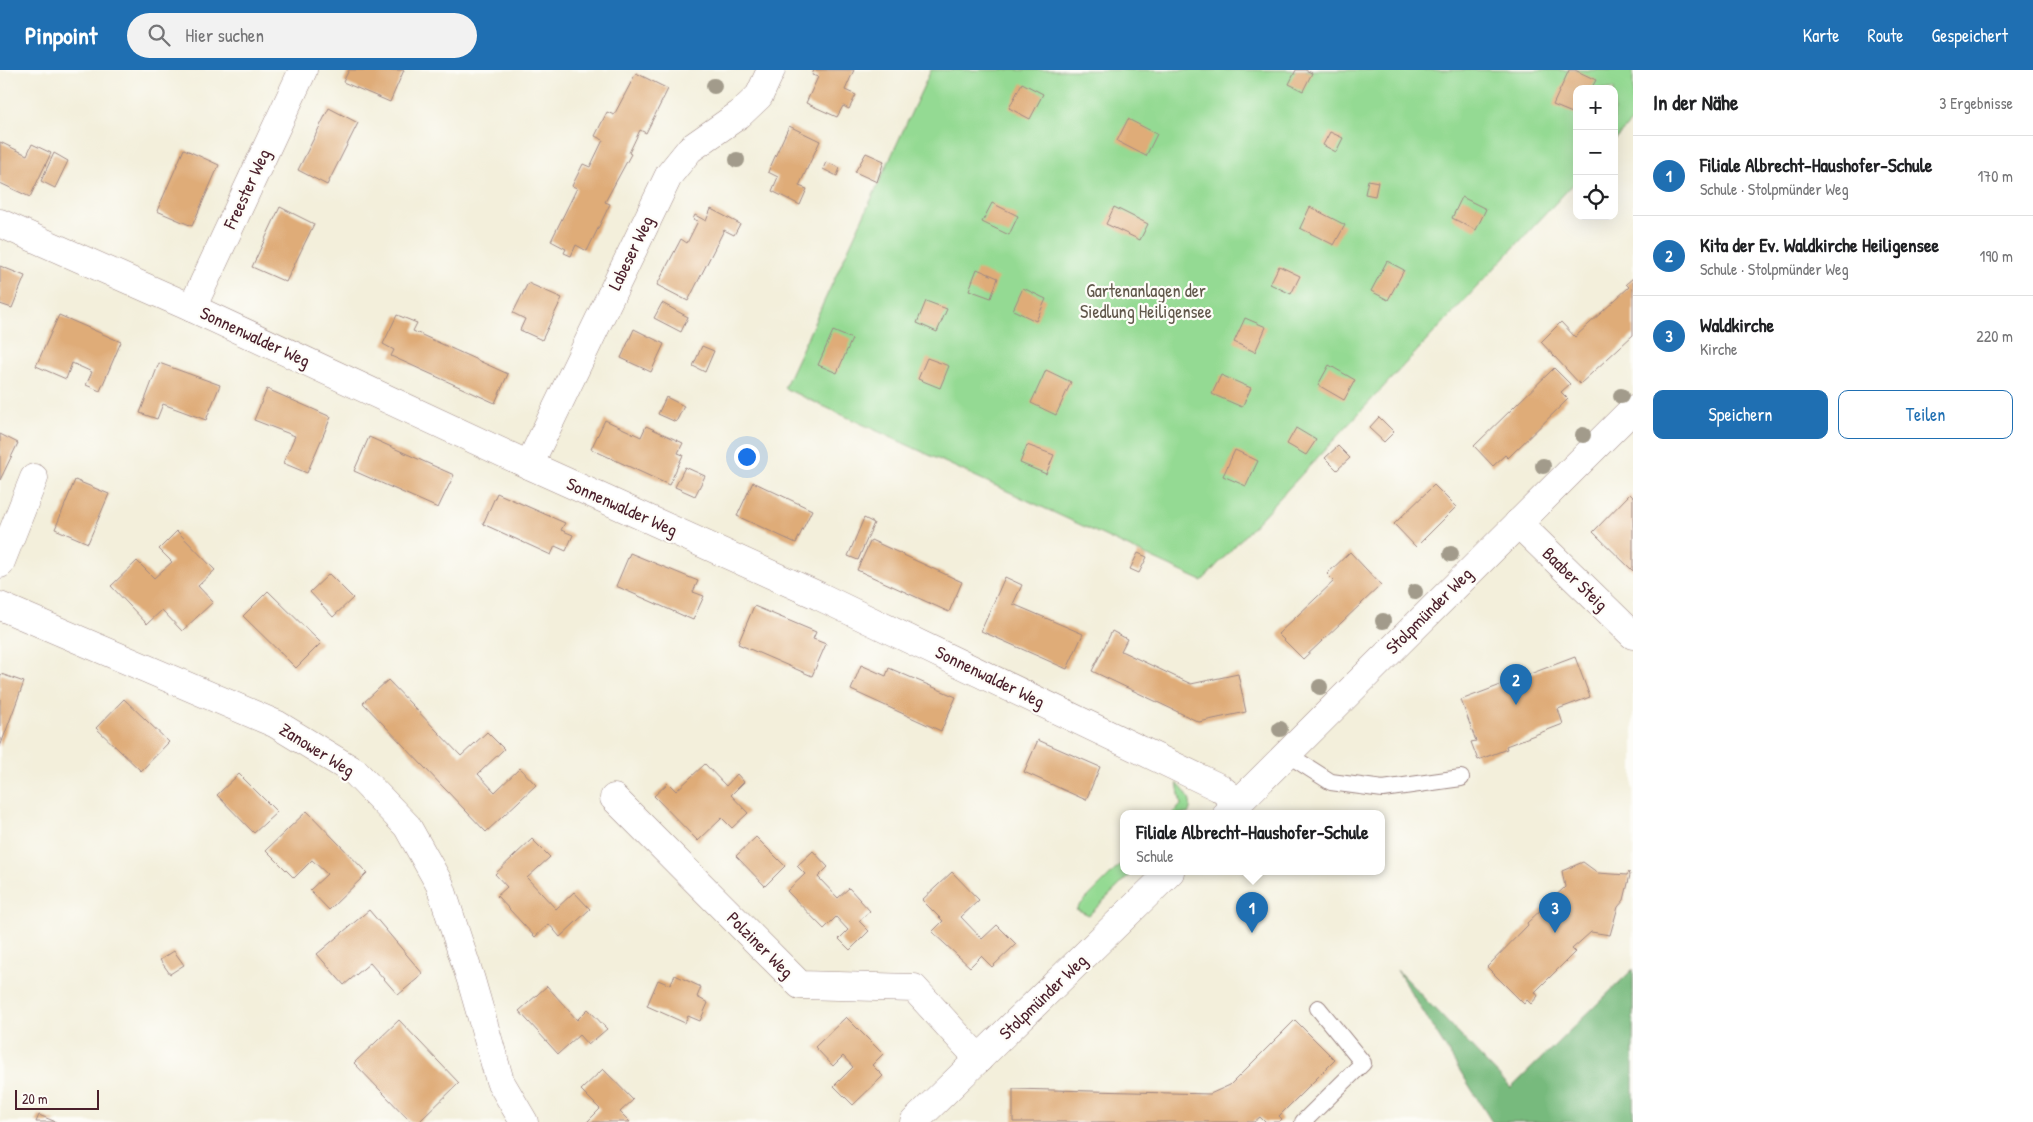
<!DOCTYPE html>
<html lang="de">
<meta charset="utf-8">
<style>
:root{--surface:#fff;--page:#f2f2f2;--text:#202124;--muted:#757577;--line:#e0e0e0;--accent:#1f6fb2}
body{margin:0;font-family:"Patrick Hand",sans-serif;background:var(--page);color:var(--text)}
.controls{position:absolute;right:15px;top:15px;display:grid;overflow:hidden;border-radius:10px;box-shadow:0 5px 20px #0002}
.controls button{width:45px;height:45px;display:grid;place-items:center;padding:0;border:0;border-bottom:1px solid var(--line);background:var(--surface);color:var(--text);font:25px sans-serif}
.scale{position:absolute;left:15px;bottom:12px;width:84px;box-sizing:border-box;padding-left:5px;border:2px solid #4a1f2b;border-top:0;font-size:14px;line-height:18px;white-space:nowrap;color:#4a1f2b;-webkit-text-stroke:4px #fdfcf7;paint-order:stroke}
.you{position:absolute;left:746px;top:386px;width:18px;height:18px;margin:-12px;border:4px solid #fff;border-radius:50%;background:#1a73e8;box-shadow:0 0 0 8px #1a73e833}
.badge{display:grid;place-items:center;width:32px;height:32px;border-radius:50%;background:var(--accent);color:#fff;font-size:16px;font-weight:700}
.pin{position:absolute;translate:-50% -41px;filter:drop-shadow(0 1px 2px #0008)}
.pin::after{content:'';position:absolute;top:26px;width:18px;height:15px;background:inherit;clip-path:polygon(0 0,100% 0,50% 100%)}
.popup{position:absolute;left:1120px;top:740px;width:265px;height:65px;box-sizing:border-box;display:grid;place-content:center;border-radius:10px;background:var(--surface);filter:drop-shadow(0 1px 4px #0005);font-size:16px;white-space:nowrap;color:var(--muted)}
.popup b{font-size:19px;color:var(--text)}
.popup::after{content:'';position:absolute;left:50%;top:100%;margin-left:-10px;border:10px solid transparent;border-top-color:var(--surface)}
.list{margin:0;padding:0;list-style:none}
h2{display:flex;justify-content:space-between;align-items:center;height:65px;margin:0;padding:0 20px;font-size:21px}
h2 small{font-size:16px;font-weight:400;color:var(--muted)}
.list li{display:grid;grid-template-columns:32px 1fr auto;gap:15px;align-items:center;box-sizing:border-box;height:80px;padding:0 20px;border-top:1px solid var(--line)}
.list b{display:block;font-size:19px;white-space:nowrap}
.list p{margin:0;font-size:16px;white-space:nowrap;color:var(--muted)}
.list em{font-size:16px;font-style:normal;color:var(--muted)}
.actions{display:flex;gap:10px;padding:15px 20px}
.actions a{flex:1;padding:11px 0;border:1px solid var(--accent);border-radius:10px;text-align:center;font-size:18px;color:var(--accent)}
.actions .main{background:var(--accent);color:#fff}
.icon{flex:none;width:28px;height:28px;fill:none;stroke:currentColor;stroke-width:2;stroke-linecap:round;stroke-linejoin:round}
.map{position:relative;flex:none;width:1633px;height:1052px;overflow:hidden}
header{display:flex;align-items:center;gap:30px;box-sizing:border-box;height:70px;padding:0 25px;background:var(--accent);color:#fff}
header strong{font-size:24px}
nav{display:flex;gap:28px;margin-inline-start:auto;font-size:18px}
.search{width:350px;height:45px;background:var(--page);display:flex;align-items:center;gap:12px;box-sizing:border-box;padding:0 18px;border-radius:28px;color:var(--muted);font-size:19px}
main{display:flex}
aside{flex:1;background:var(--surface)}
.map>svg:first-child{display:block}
.green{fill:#94da93;stroke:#6f7c5f}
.forest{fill:#77ba7d;stroke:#606c54}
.building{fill:#dfac78}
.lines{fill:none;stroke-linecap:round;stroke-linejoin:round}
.service-casing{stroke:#9e8783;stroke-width:18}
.minor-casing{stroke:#9e8783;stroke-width:29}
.service{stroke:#fff;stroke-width:16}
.minor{stroke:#fff;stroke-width:28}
.tree{fill:#a29b8b}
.labels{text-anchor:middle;stroke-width:4.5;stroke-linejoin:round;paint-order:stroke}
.street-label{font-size:18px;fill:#4a1f2b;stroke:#fdfcf7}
.park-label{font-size:18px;fill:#60574a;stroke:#fdfcf7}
</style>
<header>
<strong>Pinpoint</strong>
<div class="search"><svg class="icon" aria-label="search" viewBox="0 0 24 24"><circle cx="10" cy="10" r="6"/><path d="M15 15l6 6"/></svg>Hier suchen</div>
<nav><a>Karte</a><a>Route</a><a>Gespeichert</a></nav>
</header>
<main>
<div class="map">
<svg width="1633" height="1052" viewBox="0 0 1633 1052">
<rect width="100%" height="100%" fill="#fdfcf7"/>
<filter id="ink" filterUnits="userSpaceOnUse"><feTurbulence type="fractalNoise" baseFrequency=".02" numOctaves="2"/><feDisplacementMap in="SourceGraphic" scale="10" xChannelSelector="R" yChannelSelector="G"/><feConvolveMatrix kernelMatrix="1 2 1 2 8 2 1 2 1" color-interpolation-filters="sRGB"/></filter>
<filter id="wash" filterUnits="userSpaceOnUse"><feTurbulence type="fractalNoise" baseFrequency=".0096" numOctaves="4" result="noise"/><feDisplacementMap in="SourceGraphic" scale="20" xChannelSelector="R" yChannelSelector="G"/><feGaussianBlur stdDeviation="1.12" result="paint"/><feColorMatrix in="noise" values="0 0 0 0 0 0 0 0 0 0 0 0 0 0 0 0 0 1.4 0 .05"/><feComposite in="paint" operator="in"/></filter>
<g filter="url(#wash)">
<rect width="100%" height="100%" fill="#f3efdb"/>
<g class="green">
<path d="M 931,0 L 1633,0 L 1633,50 L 1614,70 L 1614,19 L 1577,19 L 1577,110 L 1202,511 L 784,318 Z"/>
<path d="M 1177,713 C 1185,722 1195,731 1188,744 L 1172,744 L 1181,735 Z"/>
<path d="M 1123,792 L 1123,802 L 1133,802 L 1089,845 L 1076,839 Z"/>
</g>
<path class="forest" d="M 1633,899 L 1633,1052 L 1492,1052 L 1397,900 L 1511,1018 Z"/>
<g id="blocks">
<g class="building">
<path d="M 349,0 L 404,0 L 390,32 L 343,12 Z"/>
<path d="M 814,0 L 854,0 L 845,20 L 856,25 L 849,39 L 843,36 L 837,47 L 806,33 L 818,7 L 812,5 Z"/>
<path d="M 1296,0 L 1305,0 L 1312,3 L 1303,21 L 1289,14 Z"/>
<path d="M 1569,0 L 1575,0 L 1596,10 L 1591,19 L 1577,19 L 1577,45 L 1553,35 Z"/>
<path d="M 636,3 L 668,19 L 646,63 L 640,60 L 629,83 L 631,84 L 605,132 L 610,134 L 587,181 L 576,175 L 571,186 L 564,183 L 566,179 L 551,171 L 577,118 L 572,116 L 583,94 L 590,97 L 603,70 L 595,66 L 607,42 L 614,45 Z"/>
<path d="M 1022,13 L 1043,24 L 1030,49 L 1009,38 Z"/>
<path d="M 329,38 L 358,53 L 327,115 L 298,100 Z"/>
<path d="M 1128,49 L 1157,64 L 1146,86 L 1117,71 Z"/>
<path d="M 789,56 L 820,71 L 799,116 L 807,119 L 800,135 L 772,121 L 778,107 L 768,102 Z"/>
<path d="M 1330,62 L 1343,68 L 1336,82 L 1323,75 Z"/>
<path d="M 0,72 L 27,85 L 32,74 L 51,83 L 30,127 L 0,113 Z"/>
<path d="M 184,79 L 219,95 L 192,156 L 157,141 Z"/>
<path d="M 54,83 L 68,91 L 55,118 L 41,111 Z"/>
<path d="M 866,83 L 884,91 L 877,112 L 855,102 Z"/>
<path d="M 826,92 L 840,98 L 837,106 L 823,99 Z"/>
<path d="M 1368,110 L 1378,112 L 1375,126 L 1365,124 Z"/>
<path d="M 1462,127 L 1486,139 L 1476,160 L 1452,148 Z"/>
<path d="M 992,133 L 1018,146 L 1009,165 L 982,152 Z"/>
<path d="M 280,137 L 314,154 L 286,212 L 252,197 Z"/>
<path d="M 1114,137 L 1148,154 L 1140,170 L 1106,154 Z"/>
<path d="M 1310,137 L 1345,155 L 1334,175 L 1300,158 Z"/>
<path d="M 711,139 L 740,154 L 734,165 L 724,160 L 688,231 L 657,215 L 681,169 L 687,173 L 698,151 L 693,149 L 695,145 L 706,151 Z"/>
<path d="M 1387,191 L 1404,200 L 1388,230 L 1371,221 Z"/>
<path d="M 0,196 L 25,206 L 12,238 L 0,234 Z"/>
<path d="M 1279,196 L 1300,206 L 1291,224 L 1270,214 Z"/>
<path d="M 977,199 L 998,208 L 991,228 L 969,220 Z"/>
<path d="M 1633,208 L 1633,265 L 1580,314 L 1541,272 L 1561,252 L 1575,267 L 1629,217 L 1626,214 Z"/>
<path d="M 528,213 L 562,228 L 542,270 L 520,260 L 525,249 L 513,243 Z"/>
<path d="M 1023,218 L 1046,229 L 1036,251 L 1013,240 Z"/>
<path d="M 926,231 L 947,239 L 937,262 L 917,253 Z"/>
<path d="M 662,233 L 688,247 L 681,262 L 654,248 Z"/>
<path d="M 59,245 L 121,272 L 100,321 L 86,315 L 92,302 L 72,293 L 66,309 L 36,296 Z"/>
<path d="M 397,245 L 417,253 L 413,261 L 508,304 L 495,333 L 391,286 L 394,280 L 383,274 Z"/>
<path d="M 1245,248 L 1266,257 L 1255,282 L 1234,272 Z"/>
<path d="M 634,259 L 664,274 L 651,302 L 621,288 Z"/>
<path d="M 833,261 L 852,269 L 837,303 L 818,295 Z"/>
<path d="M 702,276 L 714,281 L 705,302 L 693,296 Z"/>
<path d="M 927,288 L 949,296 L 940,318 L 918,309 Z"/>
<path d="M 159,293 L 220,315 L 206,350 L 163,334 L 157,349 L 140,343 Z"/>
<path d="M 1329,295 L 1355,310 L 1344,330 L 1318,315 Z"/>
<path d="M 1554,298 L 1570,314 L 1561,322 L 1568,329 L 1508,388 L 1505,385 L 1493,396 L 1474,376 Z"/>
<path d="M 1046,300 L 1071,312 L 1056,345 L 1031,333 Z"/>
<path d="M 1221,305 L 1251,318 L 1242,337 L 1212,324 Z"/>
<path d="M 267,319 L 331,347 L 307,403 L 283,393 L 295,366 L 254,350 Z"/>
<path d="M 666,327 L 684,336 L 676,352 L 658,344 Z"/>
<path d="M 1379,347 L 1394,362 L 1384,372 L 1369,358 Z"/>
<path d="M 605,350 L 641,367 L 646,356 L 683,373 L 678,383 L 683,385 L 669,415 L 591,379 Z"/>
<path d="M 1296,358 L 1316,370 L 1306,385 L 1287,374 Z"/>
<path d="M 0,364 L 18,373 L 0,410 Z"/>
<path d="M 369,367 L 454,405 L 438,438 L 354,401 Z"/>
<path d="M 1027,375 L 1054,385 L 1046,404 L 1020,393 Z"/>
<path d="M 1338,376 L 1350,388 L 1337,400 L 1325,388 Z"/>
<path d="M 1235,380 L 1258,391 L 1246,416 L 1223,406 Z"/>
<path d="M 685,397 L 705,406 L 695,426 L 675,417 Z"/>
<path d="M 75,410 L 109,424 L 88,473 L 55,459 Z"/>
<path d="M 753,412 L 812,440 L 796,473 L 737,446 Z"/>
<path d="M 1434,415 L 1456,437 L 1416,477 L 1394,454 Z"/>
<path d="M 497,423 L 565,453 L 561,460 L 573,465 L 566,481 L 555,476 L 551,485 L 483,454 Z"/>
<path d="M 1630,424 L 1633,427 L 1633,501 L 1593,462 Z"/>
<path d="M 864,448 L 874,453 L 858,490 L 848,486 Z"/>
<path d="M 177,461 L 215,500 L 198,516 L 213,532 L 182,561 L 162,540 L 147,554 L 111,516 L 137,491 L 154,508 L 172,492 L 159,479 Z"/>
<path d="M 871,470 L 962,512 L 949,542 L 857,500 Z"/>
<path d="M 1350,482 L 1381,515 L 1303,589 L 1278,564 L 1334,511 L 1327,504 Z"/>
<path d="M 630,483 L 698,511 L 693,522 L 704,526 L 693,550 L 616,516 Z"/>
<path d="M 1138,483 L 1147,487 L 1139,503 L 1130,499 Z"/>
<path d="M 329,504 L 353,528 L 333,547 L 310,522 Z"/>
<path d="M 1005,507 L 1022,515 L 1013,534 L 1083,564 L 1067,599 L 981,561 Z"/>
<path d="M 268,521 L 321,573 L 296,598 L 243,546 Z"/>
<path d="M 754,536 L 816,562 L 813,569 L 826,574 L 812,606 L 738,574 Z"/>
<path d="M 1112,561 L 1127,569 L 1121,581 L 1191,614 L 1238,604 L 1246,642 L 1199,652 L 1092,601 Z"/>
<path d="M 1575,587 L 1590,627 L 1558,639 L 1563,654 L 1506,676 L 1507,679 L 1478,690 L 1471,672 L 1476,671 L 1461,630 Z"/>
<path d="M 861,595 L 886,606 L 889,598 L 956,627 L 941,661 L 851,620 Z"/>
<path d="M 1,604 L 24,612 L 0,677 L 0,607 Z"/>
<path d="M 388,610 L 461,686 L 487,662 L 504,679 L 478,704 L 495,722 L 520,698 L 536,715 L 486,762 L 363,633 Z"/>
<path d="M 124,629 L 169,672 L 141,701 L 96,658 Z"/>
<path d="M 1038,670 L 1100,697 L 1086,730 L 1024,702 Z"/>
<path d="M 705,694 L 726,716 L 737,704 L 744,712 L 731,725 L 748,743 L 732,758 L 722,748 L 698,771 L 654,726 L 668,713 L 676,721 Z"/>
<path d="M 239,704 L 277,742 L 254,763 L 217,725 Z"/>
<path d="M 307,741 L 367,803 L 329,840 L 310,820 L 327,804 L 312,790 L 294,808 L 266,780 Z"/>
<path d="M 756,767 L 785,796 L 765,816 L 736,786 Z"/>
<path d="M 532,769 L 550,787 L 527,808 L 556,839 L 574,822 L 590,839 L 560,867 L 549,854 L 535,867 L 497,826 L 507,817 L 495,804 Z"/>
<path d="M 813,781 L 828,797 L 818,807 L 838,828 L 849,818 L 870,841 L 859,851 L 869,861 L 850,880 L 839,869 L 848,860 L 836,847 L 824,859 L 787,821 L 805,804 L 797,796 Z"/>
<path d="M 1583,792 L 1598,803 L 1627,805 L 1629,802 L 1630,805 L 1624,830 L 1618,837 L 1610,865 L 1591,862 L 1572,879 L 1575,882 L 1535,922 L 1538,926 L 1531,934 L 1527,930 L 1524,934 L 1487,897 L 1528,855 L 1527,853 L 1565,817 L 1562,801 Z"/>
<path d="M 952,802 L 979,830 L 961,847 L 982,869 L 997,855 L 1016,874 L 992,897 L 981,886 L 970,897 L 932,862 L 943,851 L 922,830 Z"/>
<path d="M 369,840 L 423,904 L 398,925 L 370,893 L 344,915 L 317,884 Z"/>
<path d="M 174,881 L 184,895 L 170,904 L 160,890 Z"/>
<path d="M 675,905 L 701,917 L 697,927 L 708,933 L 700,951 L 688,946 L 685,953 L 647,936 L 658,910 L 670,915 Z"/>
<path d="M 547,916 L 577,950 L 588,939 L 607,959 L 588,975 L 579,965 L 558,984 L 519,941 Z"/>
<path d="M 846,947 L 883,984 L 872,995 L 883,1006 L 853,1035 L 834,1016 L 853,997 L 843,986 L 833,996 L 815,977 Z"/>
<path d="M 399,950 L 459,1013 L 419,1052 L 411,1052 L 354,993 Z"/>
<path d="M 1295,950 L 1335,990 L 1279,1046 L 1282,1049 L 1279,1052 L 1265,1052 L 1260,1047 L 1254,1052 L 1013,1052 L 1013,1019 L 1210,1024 L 1230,1015 Z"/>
<path d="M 603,999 L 633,1030 L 620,1042 L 630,1052 L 587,1052 L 600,1039 L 581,1020 Z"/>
<path d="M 39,1045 L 56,1052 L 36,1052 Z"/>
</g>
</g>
</g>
<g filter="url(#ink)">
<use href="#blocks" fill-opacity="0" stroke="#9e8783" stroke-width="1"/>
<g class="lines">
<g class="service-casing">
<g id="service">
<path d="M 1287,684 L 1331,712 L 1383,719 L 1461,708"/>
<path d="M 1303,1052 L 1363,993 L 1318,938"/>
</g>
</g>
<g class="minor-casing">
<g id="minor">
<path d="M 0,153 L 192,238 L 529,395 L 819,526 L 1220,718 L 1238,733"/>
<path d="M 192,238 L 303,0"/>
<path d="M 529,395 L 669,105 L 690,79 L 740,44 L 759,26 L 771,0"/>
<path d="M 1518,453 L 1633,565"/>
<path d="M 0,494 L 34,408"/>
<path d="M 0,536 L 276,654 L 355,702 L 407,756 L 440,815 L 471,910 L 500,1011 L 524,1052"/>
<path d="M 614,728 L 800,915 L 914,918 L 979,989"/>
<path d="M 1227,744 L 1633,339"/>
<path d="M 914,1052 L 1170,802"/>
</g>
</g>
<use href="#service" class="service"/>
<use href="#minor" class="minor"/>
</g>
<g class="tree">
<circle cx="714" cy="16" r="8"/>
<circle cx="737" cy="90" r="8"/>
<circle cx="1621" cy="326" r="8"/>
<circle cx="1583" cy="365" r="8"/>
<circle cx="1543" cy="396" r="8"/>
<circle cx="1451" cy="484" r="8"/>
<circle cx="1415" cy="522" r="8"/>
<circle cx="1383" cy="551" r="8"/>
<circle cx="1320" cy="617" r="8"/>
<circle cx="1280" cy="659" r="8"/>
</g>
</g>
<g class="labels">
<g class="street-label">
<text transform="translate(247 119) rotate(-65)" y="6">Freester Weg</text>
<text transform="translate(631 183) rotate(-64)" y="6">Labeser Weg</text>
<text transform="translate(255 267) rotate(25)" y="6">Sonnenwalder Weg</text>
<text transform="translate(622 437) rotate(24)" y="6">Sonnenwalder Weg</text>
<text transform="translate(1575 509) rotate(44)" y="6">Baaber Steig</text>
<text transform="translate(1429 541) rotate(-45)" y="6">Stolpmünder Weg</text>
<text transform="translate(990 607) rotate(26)" y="6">Sonnenwalder Weg</text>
<text transform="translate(317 680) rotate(32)" y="6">Zanower Weg</text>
<text transform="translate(760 875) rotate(45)" y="6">Polziner Weg</text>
<text transform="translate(1043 927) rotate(-44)" y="6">Stolpmünder Weg</text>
</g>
<g class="park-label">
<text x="1146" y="227">Gartenanlagen der<tspan x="1146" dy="21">Siedlung Heiligensee</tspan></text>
</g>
</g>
</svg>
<div class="controls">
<button>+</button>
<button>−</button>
<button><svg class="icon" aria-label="locate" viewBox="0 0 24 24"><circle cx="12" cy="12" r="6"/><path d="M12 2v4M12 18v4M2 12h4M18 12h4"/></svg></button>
</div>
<div class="scale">20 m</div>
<div class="you"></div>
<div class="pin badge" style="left:1252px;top:863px">1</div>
<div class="popup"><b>Filiale Albrecht-Haushofer-Schule</b>Schule</div>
<div class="pin badge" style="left:1516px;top:635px">2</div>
<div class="pin badge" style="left:1555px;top:863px">3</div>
</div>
<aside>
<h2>In der Nähe<small>3 Ergebnisse</small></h2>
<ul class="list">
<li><span class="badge">1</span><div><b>Filiale Albrecht-Haushofer-Schule</b><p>Schule · Stolpmünder Weg</p></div><em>170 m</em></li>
<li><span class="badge">2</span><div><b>Kita der Ev. Waldkirche Heiligensee</b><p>Schule · Stolpmünder Weg</p></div><em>190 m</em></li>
<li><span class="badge">3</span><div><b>Waldkirche</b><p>Kirche</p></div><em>220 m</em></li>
</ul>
<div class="actions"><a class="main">Speichern</a><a>Teilen</a></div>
</aside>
</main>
